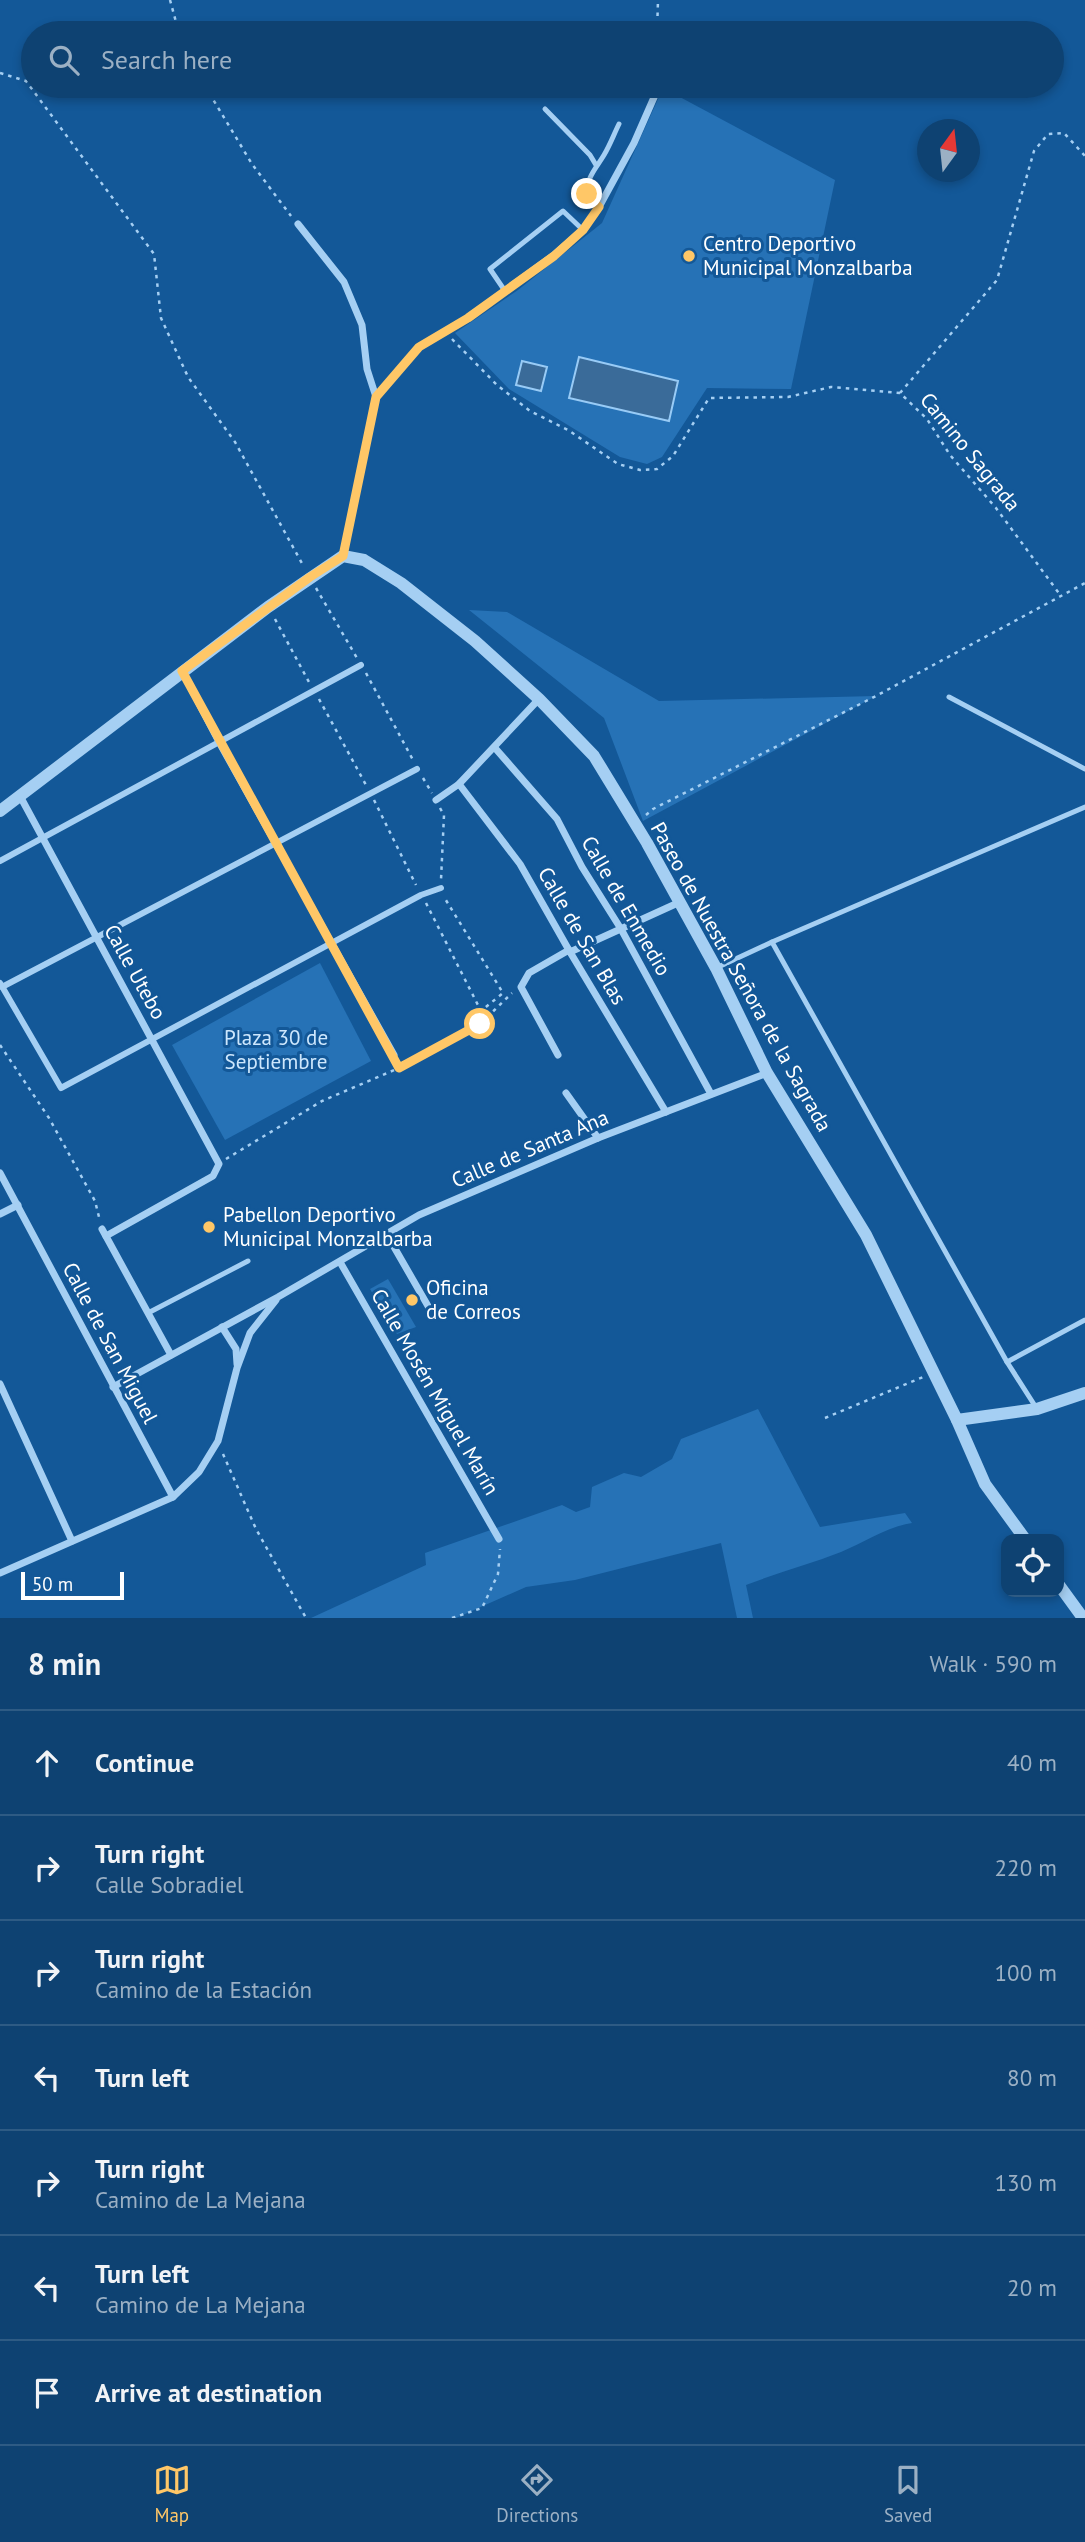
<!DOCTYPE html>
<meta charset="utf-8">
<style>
:root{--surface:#0e4272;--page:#174977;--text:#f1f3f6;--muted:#9bb0c4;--line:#2e5b84;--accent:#ffc767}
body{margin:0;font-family:"PT Sans",sans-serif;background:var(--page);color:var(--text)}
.controls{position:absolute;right:21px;bottom:21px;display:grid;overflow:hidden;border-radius:14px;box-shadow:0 4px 10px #0003}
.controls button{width:63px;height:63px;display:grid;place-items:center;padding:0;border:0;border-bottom:2px solid var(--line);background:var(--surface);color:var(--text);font:35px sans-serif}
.compass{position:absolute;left:917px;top:119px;width:63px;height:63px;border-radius:50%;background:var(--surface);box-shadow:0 4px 10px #0003;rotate:15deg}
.scale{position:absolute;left:21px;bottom:18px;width:103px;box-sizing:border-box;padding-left:7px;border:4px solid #fff;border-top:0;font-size:19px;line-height:24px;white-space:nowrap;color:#fff;-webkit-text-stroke:5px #135898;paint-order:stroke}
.stop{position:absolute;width:21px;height:21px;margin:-16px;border:5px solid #ffc767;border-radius:50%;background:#fff}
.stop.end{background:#ffc767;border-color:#fff;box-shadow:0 2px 7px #0008}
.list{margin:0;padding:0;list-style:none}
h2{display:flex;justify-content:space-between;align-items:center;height:91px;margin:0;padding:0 28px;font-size:30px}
h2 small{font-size:23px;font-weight:400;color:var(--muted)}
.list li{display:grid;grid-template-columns:46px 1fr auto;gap:21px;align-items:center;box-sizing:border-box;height:105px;padding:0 28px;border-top:2px solid var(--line)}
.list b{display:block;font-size:26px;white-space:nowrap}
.list p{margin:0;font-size:23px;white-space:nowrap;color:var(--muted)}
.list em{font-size:23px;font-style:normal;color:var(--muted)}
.icon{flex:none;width:38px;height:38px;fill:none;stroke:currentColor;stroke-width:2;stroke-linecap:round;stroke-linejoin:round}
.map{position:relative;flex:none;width:1085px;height:1618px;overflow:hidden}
.search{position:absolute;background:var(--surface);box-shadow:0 4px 10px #0003;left:21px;right:21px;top:21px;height:77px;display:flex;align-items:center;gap:18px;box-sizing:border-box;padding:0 24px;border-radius:38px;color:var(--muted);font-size:26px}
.sheet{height:826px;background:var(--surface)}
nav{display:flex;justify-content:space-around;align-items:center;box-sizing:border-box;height:98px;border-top:2px solid var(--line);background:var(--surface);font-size:19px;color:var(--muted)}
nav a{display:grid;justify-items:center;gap:4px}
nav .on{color:var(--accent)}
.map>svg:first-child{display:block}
.green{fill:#2672b6}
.water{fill:#3a6b99;stroke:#98cbf6;stroke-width:2}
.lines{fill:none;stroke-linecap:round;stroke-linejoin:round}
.path{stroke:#a5cff3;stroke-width:2.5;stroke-dasharray:3.5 5;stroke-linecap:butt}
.service{stroke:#a5cff3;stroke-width:5}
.pedestrian{stroke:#a5cff3;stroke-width:6}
.minor{stroke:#a5cff3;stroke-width:7}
.tertiary{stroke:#a5cff3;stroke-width:12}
.route{stroke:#ffc767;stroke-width:9}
.poi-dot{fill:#ffc767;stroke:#135898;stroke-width:2.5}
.labels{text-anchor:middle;stroke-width:6;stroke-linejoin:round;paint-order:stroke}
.poi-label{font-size:21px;fill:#fff;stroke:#135898;text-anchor:start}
.street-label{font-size:21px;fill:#fff;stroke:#135898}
.park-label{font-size:21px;fill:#cde7fd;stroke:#135898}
</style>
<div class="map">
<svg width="1085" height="1618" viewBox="0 0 1085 1618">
<rect width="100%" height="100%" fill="#135898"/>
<g class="green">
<path d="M 663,88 L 835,180 L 791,389 L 707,388 L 662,457 L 647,464 L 620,457 L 509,389 L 455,333 L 518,290 L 602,223 Z"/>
<path d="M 469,610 L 507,612 L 659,701 L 876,696 L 643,821 L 604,718 Z"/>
<path d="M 320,963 L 371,1061 L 225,1140 L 172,1045 Z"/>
<path d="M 388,1279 L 416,1327 L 397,1334 L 370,1289 Z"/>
<path d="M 758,1409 L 820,1527 L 905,1513 L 912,1523 C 886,1527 865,1542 841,1552 C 810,1564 777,1573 746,1585 L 753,1618 L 737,1618 L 721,1543 L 575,1580 L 526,1587 L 456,1618 L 311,1618 L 426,1565 L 425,1553 L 562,1505 L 576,1512 L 590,1507 L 592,1487 L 624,1473 L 641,1477 L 672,1459 L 681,1439 Z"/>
</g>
<g class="water">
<path d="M 579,357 L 678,381 L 669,421 L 569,398 Z"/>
<path d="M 522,361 L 547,367 L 541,391 L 516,385 Z"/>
</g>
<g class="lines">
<g class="path">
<path d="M 170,0 L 179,33"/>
<path d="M 657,33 L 658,0"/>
<path d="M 0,73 L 26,81 L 154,254 L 161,318 L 188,377 L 235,442 L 304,567"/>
<path d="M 205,86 L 252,164 L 291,216"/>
<path d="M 452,339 L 497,385 L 530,411 L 568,430 L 618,464 L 640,470 L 657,469 L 673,456 L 709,398 L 788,397 L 831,387 L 900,393 L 927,419 L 950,455 L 996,508 L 1061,596"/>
<path d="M 900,393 L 997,280 L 1034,151 L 1048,134 L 1064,133 L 1085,156"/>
<path d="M 316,588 L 357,658"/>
<path d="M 275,619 L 310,684"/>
<path d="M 366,673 L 413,760"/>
<path d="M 319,699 L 366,785"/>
<path d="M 423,778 L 432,793"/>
<path d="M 374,800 L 416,885"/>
<path d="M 440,808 L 444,815 L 441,880"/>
<path d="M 646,815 L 653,809 L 876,696 L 1085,583"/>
<path d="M 426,903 L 481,1011 L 503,993 L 444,897"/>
<path d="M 0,1045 L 49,1118 L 95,1201 L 100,1221"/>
<path d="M 399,1068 L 480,1024 L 512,993"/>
<path d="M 226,1159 L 322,1101 L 399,1068 L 398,1065"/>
<path d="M 825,1418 L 923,1377"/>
<path d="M 223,1454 L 256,1529 L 306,1618"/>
<path d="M 452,1618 L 482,1608 L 498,1574 L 500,1549"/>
</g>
<g class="service">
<path d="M 545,109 L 590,155 L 596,165"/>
<path d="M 599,207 L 587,195 C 587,176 595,170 604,155 C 610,145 614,134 619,124"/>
<path d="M 505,291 L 490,269 L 563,211 L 583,230"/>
<path d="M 949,697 L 1085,769"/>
<path d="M 772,942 L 1007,1362 L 1037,1409"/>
<path d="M 716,968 L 772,942 L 1085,807"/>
<path d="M 148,1313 L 248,1261"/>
<path d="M 1007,1362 L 1085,1320"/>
</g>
<g class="pedestrian">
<path d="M 0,861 L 361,665"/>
<path d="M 0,983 L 61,1088 L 421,895 L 441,888"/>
<path d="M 2,987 L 417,769"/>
</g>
<g class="minor">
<path d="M 298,224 L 344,282 L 362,325 L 367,369 L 376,397 L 343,556"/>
<path d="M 376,397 L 419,347 L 468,318 L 554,255 L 583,230 L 599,207 L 634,143 L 659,86"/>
<path d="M 182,671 L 219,742 L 394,1055"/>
<path d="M 495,748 L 557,819 L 582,867 L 621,929 L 711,1094"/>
<path d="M 459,784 L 520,864 L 570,952 L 666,1112"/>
<path d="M 20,796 L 219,1164 L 213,1176 L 106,1236"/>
<path d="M 436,800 L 459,784 L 539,699"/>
<path d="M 570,952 L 680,902"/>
<path d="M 558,1055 L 521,987 L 529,973 L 569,950"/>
<path d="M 566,1093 L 598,1138"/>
<path d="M 0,1173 L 173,1497"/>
<path d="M 0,1214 L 18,1205"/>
<path d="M 102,1229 L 171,1355"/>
<path d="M 386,1233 L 428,1306"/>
<path d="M 340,1262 L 499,1539"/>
<path d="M 222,1327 L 236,1349 L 237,1364"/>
<path d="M 0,1384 L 72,1541"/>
<path d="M 113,1387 L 278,1297 L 419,1215 L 598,1138 L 767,1073"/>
<path d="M 0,1573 L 173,1497 L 199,1472 L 218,1441 L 237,1368 L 250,1333 L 276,1300"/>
</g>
<g class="tertiary">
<path d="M 0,811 L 268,607 L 343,556 L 364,560 L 401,583 L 475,641 L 539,699 L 594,756 L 647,843 L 716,968 L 767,1073 L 866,1235 L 957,1420 L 985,1484 L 1025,1539"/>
<path d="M 957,1420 L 1037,1409 L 1085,1393"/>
<path d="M 1059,1585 L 1083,1618"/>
</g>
</g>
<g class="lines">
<path class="route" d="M 480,1024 L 399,1068 L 182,671 L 310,577 L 343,556 L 376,397 L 419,347 L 468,318 L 554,256 L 583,230 L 599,207 L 587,194"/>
</g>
<g class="poi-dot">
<circle cx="689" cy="256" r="7"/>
<circle cx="209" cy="1227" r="7"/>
<circle cx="412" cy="1300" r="7"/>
</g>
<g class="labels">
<g class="poi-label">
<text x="703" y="251">Centro Deportivo<tspan x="703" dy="24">Municipal Monzalbarba</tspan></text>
<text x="223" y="1222">Pabellon Deportivo<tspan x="223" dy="24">Municipal Monzalbarba</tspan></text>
<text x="426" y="1295">Oficina<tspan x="426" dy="24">de Correos</tspan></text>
</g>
<g class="street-label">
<text transform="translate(970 452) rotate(51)" y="7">Camino Sagrada</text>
<text transform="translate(626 906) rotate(60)" y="7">Calle de Enmedio</text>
<text transform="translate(582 936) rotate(60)" y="7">Calle de San Blas</text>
<text transform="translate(135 972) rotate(61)" y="7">Calle Utebo</text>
<text transform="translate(741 977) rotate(61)" y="7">Paseo de Nuestra Señora de la Sagrada</text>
<text transform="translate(530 1149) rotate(-23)" y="7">Calle de Santa Ana</text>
<text transform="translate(110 1343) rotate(62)" y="7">Calle de San Miguel</text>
<text transform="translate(435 1392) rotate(60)" y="7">Calle Mosén Miguel Marín</text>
</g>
<g class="park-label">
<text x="276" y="1045">Plaza 30 de<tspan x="276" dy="24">Septiembre</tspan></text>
</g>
</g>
</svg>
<div class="controls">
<button><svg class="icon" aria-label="locate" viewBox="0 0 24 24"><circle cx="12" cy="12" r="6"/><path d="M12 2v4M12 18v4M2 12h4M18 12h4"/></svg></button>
</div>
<svg class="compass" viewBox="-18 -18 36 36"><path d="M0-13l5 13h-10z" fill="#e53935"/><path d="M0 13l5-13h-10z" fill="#9bb0c4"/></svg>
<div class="scale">50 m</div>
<div class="stop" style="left:480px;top:1024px"></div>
<div class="stop end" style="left:587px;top:194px"></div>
<div class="search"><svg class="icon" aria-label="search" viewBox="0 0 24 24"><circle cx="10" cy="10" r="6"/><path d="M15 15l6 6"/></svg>Search here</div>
</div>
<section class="sheet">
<h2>8 min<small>Walk · 590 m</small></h2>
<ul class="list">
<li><svg class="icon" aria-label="ahead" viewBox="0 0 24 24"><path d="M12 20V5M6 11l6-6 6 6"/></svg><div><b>Continue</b></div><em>40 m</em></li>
<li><svg class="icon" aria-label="right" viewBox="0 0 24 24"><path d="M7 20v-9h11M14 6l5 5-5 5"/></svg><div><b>Turn right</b><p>Calle Sobradiel</p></div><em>220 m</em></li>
<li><svg class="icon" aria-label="right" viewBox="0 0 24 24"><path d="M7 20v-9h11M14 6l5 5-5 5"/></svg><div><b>Turn right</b><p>Camino de la Estación</p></div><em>100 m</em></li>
<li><svg class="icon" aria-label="left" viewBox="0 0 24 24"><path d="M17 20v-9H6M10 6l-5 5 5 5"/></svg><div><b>Turn left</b></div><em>80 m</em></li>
<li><svg class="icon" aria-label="right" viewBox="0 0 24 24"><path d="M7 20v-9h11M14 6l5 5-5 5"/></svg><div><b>Turn right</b><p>Camino de La Mejana</p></div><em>130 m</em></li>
<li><svg class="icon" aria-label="left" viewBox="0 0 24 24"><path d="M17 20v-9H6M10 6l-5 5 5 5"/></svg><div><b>Turn left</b><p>Camino de La Mejana</p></div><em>20 m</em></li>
<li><svg class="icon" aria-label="arrive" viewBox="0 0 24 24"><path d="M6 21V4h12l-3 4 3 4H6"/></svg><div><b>Arrive at destination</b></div></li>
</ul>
</section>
<nav>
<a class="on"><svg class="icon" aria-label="map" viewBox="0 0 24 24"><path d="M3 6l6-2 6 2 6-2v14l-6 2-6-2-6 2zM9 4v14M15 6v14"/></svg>Map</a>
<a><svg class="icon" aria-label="directions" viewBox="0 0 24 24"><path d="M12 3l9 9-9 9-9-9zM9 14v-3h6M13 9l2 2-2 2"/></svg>Directions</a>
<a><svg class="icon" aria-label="saved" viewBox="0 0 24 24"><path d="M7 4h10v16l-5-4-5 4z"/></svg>Saved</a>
</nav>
